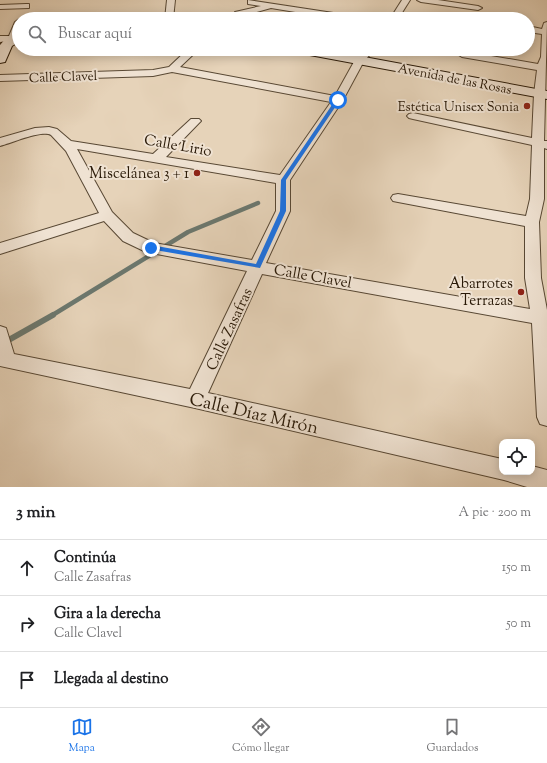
<!DOCTYPE html>
<html lang="es">
<meta charset="utf-8">
<style>
:root{--surface:#fff;--page:#f2f2f2;--text:#202124;--muted:#757577;--line:#e0e0e0;--accent:#1a73e8}
body{margin:0;font-family:"Sorts Mill Goudy",serif;background:var(--page);color:var(--text)}
.controls{position:absolute;right:12px;bottom:12px;display:grid;overflow:hidden;border-radius:8px;box-shadow:0 2px 10px #0003}
.controls button{width:36px;height:36px;display:grid;place-items:center;padding:0;border:0;border-bottom:1px solid var(--line);background:var(--surface);color:var(--text);font:20px sans-serif}
.stop{position:absolute;width:12px;height:12px;margin:-9px;border:3px solid #1a73e8;border-radius:50%;background:#fff}
.stop.end{background:#1a73e8;border-color:#fff;box-shadow:0 1px 4px #0008}
.list{margin:0;padding:0;list-style:none}
h2{display:flex;justify-content:space-between;align-items:center;height:52px;margin:0;padding:0 16px;font-size:17px}
h2 small{font-size:13px;font-weight:400;color:var(--muted)}
.list li{display:grid;grid-template-columns:26px 1fr auto;gap:12px;align-items:center;box-sizing:border-box;height:56px;padding:0 16px;border-top:1px solid var(--line)}
.list b{display:block;font-size:15px;white-space:nowrap}
.list p{margin:0;font-size:13px;white-space:nowrap;color:var(--muted)}
.list em{font-size:13px;font-style:normal;color:var(--muted)}
.icon{flex:none;width:22px;height:22px;fill:none;stroke:currentColor;stroke-width:2;stroke-linecap:round;stroke-linejoin:round}
.map{position:relative;flex:none;width:547px;height:487px;overflow:hidden}
.search{position:absolute;background:var(--surface);box-shadow:0 2px 10px #0003;left:12px;right:12px;top:12px;height:44px;display:flex;align-items:center;gap:10px;box-sizing:border-box;padding:0 14px;border-radius:22px;color:var(--muted);font-size:15px}
.sheet{height:220px;background:var(--surface)}
nav{display:flex;justify-content:space-around;align-items:center;box-sizing:border-box;height:56px;border-top:1px solid var(--line);background:var(--surface);font-size:11px;color:var(--muted)}
nav a{display:grid;justify-items:center;gap:2px}
nav .on{color:var(--accent)}
.map>svg:first-child{display:block}
.lines{fill:none;stroke-linecap:round;stroke-linejoin:round}
.stream-far1{stroke:#6b786f;stroke-width:4.5}
.stream{stroke:#6b786f;stroke-width:6}
.street-casing{stroke:#584834;stroke-width:2}
.secondary-casing{stroke:#291907;stroke-width:2}
.street{fill:#efe2d2;fill-rule:evenodd}
.secondary{fill:#efe2d2;fill-rule:evenodd}
.route{fill:#1a73e8}
.poi-dot{fill:#8f2418;stroke:#efe2d2;stroke-width:1.5}
.labels{text-anchor:middle;stroke-width:4;stroke-linejoin:round;paint-order:stroke}
.far-street-label{font-size:13px;fill:#291907;stroke:#efe2d2}
.far-poi-label{font-size:13px;fill:#291907;stroke:#efe2d2;text-anchor:end}
.street-label{font-size:15px;fill:#291907;stroke:#efe2d2}
.poi-label{font-size:15px;fill:#291907;stroke:#efe2d2;text-anchor:end}
.near-street-label{font-size:18px;fill:#291907;stroke:#efe2d2}
</style>
<div class="map">
<svg width="547" height="487" viewBox="0 0 547 487">
<rect width="100%" height="100%" fill="#e6d3b9"/>
<filter id="stains"><feTurbulence type="fractalNoise" baseFrequency=".005" numOctaves="4"/><feColorMatrix values="0 0 0 0 .2 0 0 0 0 .09 0 0 0 0 .02 0 0 0 .5 -.17"/></filter>
<radialGradient id="worn" r=".72"><stop offset=".6" stop-color="#630" stop-opacity="0"/><stop offset="1" stop-color="#630" stop-opacity=".3"/></radialGradient>
<g class="lines">
<path class="stream-far1" d="M 51,316 L 188,232 L 258,203"/>
<path class="stream" d="M 0,345 L 53,315"/>
<g class="street-casing">
<g id="street">
<path d="M 167,0 L 175,0 L 173,19 L 165,19 Z"/>
<path d="M 248,0 L 353,16 L 357,19 L 338,19 L 271,8 L 238,17 L 235,16 L 234,14 L 235,12 L 261,6 L 248,4 Z"/>
<path d="M 402,0 L 410,0 L 398,19 L 390,19 Z"/>
<path d="M 417,0 L 438,0 L 478,6 L 482,8 L 478,10 L 421,2 Z"/>
<path d="M 26,4 L 29,4 L 29,8 L 0,9 L 0,5 Z"/>
<path d="M 19,19 L 19,32 L 15,40 L 0,42 L 0,36 L 9,36 L 15,22 Z"/>
<path d="M 547,22 L 544,141 L 547,141 L 547,149 L 544,148 L 544,199 L 539,222 L 541,278 L 547,310 L 547,426 L 540,424 L 537,417 L 532,323 L 262,274 L 208,393 L 502,459 L 502,472 L 532,472 L 532,466 L 547,470 L 547,487 L 527,487 L 504,480 L 195,408 L 0,366 L 0,326 L 6,328 L 14,354 L 190,389 L 247,271 L 146,252 L 123,241 L 104,221 L 0,254 L 0,243 L 99,213 L 66,151 L 51,135 C 41,130 12,143 0,146 L 0,138 L 35,128 L 49,127 L 57,129 L 71,141 L 153,154 L 191,119 L 199,119 L 201,121 L 199,123 L 166,157 L 280,175 L 331,102 L 172,72 L 153,76 L 0,81 L 0,75 L 153,70 L 169,67 L 188,49 L 199,49 L 180,67 L 335,96 L 355,60 L 365,49 L 375,49 L 364,61 L 343,100 L 290,180 L 290,211 L 266,263 L 530,309 L 525,278 L 525,226 L 398,202 L 393,201 L 391,198 L 393,195 L 398,194 L 526,216 L 530,199 L 532,145 L 413,119 L 409,118 L 407,116 L 409,114 L 413,113 L 532,138 L 534,94 L 537,70 L 462,57 L 457,54 L 462,51 L 538,64 L 541,57 L 542,34 L 528,32 L 528,26 L 542,29 L 544,23 ZM 77,149 L 276,183 L 276,211 L 252,260 L 154,243 L 133,233 L 112,212 Z"/>
</g>
</g>
<g class="secondary-casing">
<g id="secondary">
<path d="M 19,34 L 19,42 L 12,46 L 5,62 L 0,63 L 0,45 L 7,37 Z"/>
<path d="M 292,49 L 321,49 L 547,91 L 547,99 L 299,53 L 294,52 Z"/>
</g>
</g>
<use href="#street" class="street"/>
<use href="#secondary" class="secondary"/>
</g>
<path class="route" d="M 336,99 L 340,100 L 286,180 L 286,211 L 260,268 L 149,249 L 149,246 L 151,245 L 256,264 L 280,211 L 281,180 Z"/>
<g class="poi-dot">
<circle cx="527" cy="106" r="4"/>
<circle cx="197" cy="173" r="4"/>
<circle cx="521" cy="292" r="4"/>
</g>
<g class="labels">
<g class="far-street-label">
<text transform="translate(63 76) rotate(-2)" y="5">Calle Clavel</text>
<text transform="translate(455 78) rotate(11)" y="5">Avenida de las Rosas</text>
</g>
<g class="far-poi-label">
<text x="519" y="111">Estética Unisex Sonia</text>
</g>
<g class="street-label">
<text transform="translate(178 145) rotate(10)" y="5">Calle Lirio</text>
<text transform="translate(313 276) rotate(10)" y="5">Calle Clavel</text>
<text transform="translate(229 329) rotate(-65)" y="5">Calle Zasafras</text>
</g>
<g class="poi-label">
<text x="189" y="178">Miscelánea 3 + 1</text>
<text x="513" y="288">Abarrotes<tspan x="513" dy="17">Terrazas</tspan></text>
</g>
<g class="near-street-label">
<text transform="translate(254 413) rotate(13)" y="6">Calle Díaz Mirón</text>
</g>
</g>
<rect width="100%" height="100%" filter="url(#stains)"/>
<rect width="100%" height="100%" fill="url(#worn)"/>
</svg>
<div class="controls">
<button><svg class="icon" aria-label="locate" viewBox="0 0 24 24"><circle cx="12" cy="12" r="6"/><path d="M12 2v4M12 18v4M2 12h4M18 12h4"/></svg></button>
</div>
<div class="stop" style="left:338px;top:100px"></div>
<div class="stop end" style="left:151px;top:248px"></div>
<div class="search"><svg class="icon" aria-label="search" viewBox="0 0 24 24"><circle cx="10" cy="10" r="6"/><path d="M15 15l6 6"/></svg>Buscar aquí</div>
</div>
<section class="sheet">
<h2>3 min<small>A pie · 200 m</small></h2>
<ul class="list">
<li><svg class="icon" aria-label="ahead" viewBox="0 0 24 24"><path d="M12 20V5M6 11l6-6 6 6"/></svg><div><b>Continúa</b><p>Calle Zasafras</p></div><em>150 m</em></li>
<li><svg class="icon" aria-label="right" viewBox="0 0 24 24"><path d="M7 20v-9h11M14 6l5 5-5 5"/></svg><div><b>Gira a la derecha</b><p>Calle Clavel</p></div><em>50 m</em></li>
<li><svg class="icon" aria-label="arrive" viewBox="0 0 24 24"><path d="M6 21V4h12l-3 4 3 4H6"/></svg><div><b>Llegada al destino</b></div></li>
</ul>
</section>
<nav>
<a class="on"><svg class="icon" aria-label="map" viewBox="0 0 24 24"><path d="M3 6l6-2 6 2 6-2v14l-6 2-6-2-6 2zM9 4v14M15 6v14"/></svg>Mapa</a>
<a><svg class="icon" aria-label="directions" viewBox="0 0 24 24"><path d="M12 3l9 9-9 9-9-9zM9 14v-3h6M13 9l2 2-2 2"/></svg>Cómo llegar</a>
<a><svg class="icon" aria-label="saved" viewBox="0 0 24 24"><path d="M7 4h10v16l-5-4-5 4z"/></svg>Guardados</a>
</nav>
